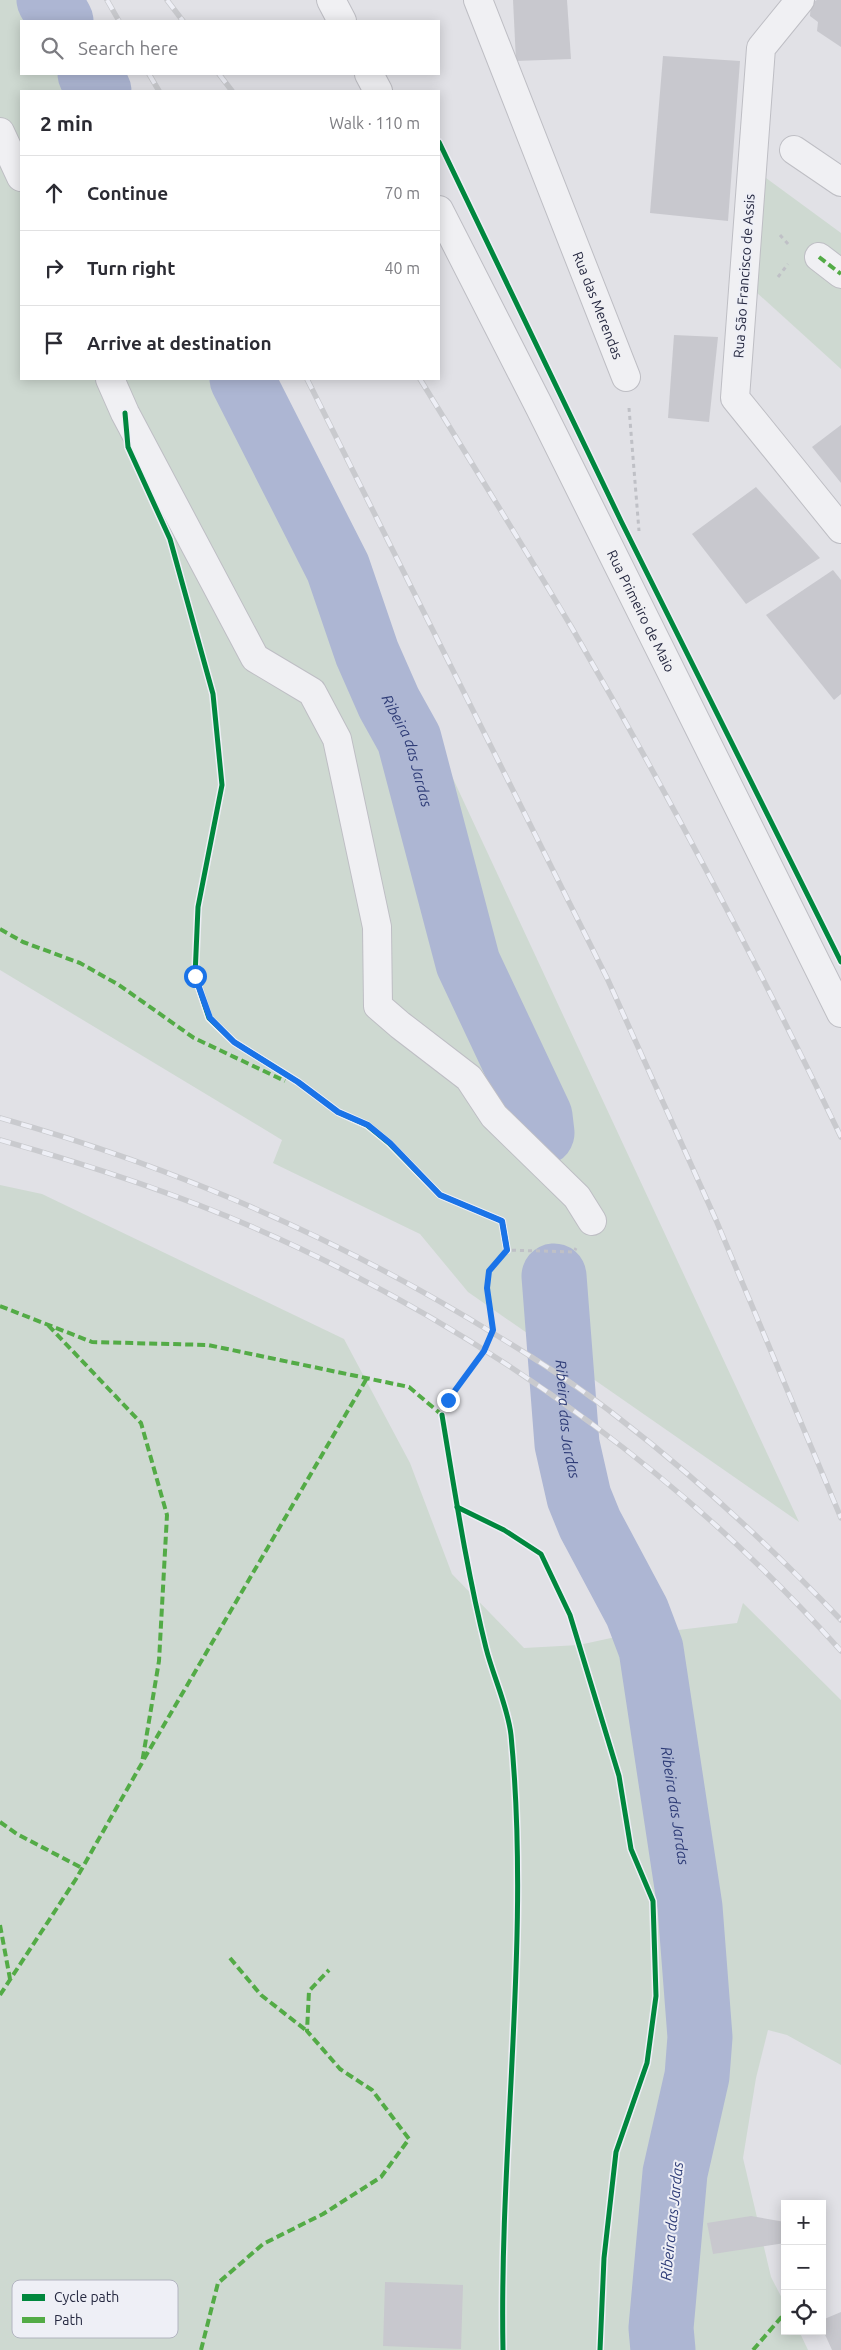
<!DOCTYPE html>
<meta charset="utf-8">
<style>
:root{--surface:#fff;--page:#f2f2f3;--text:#2b2b33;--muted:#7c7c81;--line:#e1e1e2}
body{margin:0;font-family:Ubuntu,sans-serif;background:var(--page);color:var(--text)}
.controls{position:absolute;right:15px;bottom:15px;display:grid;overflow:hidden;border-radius:0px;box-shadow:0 2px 12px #0003}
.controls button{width:45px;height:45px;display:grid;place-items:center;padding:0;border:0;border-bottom:1px solid var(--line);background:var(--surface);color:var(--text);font:25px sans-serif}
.stop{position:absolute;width:15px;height:15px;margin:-11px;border:4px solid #1a73e8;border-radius:50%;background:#fff}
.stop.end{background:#1a73e8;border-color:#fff;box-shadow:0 1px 5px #0008}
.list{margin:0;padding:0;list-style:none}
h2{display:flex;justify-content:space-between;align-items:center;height:65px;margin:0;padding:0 20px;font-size:21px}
h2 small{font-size:16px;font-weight:400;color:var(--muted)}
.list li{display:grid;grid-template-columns:32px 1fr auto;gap:15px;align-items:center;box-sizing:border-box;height:75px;padding:0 20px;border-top:1px solid var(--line)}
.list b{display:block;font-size:19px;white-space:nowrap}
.list em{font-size:16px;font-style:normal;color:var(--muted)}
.icon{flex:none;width:28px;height:28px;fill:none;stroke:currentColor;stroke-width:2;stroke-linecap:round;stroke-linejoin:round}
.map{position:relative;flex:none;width:841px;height:2350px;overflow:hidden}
.search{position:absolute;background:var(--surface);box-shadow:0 2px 12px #0003;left:20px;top:20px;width:420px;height:55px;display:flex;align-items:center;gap:12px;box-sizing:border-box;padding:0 18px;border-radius:0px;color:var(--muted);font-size:19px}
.panel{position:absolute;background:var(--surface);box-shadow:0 2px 12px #0003;left:20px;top:90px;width:420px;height:290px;border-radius:0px}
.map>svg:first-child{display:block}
.green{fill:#ced9d1}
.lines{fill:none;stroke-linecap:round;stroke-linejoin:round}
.river{stroke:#adb6d3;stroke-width:65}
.building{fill:#c8c8ce}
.minor-casing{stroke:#bebec4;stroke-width:30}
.path{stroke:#bfc0c6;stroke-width:3;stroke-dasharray:4 4;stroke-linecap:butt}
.minor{stroke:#f0f0f3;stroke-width:28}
.rail-casing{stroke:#c9cace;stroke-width:5.5}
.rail{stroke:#eeeff6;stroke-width:4;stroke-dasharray:11;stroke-linecap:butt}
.quiet{stroke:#53ab46;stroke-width:4;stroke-dasharray:8 4;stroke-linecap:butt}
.cycleway-casing{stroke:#eeeff6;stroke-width:8}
.cycleway{stroke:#00873e;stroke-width:5}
.route{stroke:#1a73e8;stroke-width:6}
.labels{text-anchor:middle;stroke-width:4;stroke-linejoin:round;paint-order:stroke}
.street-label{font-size:14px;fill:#262941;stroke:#eeeff6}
.water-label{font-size:15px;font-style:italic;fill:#2e3c77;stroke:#eeeff6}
.key{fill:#eeeff6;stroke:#b2b4c0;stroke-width:1}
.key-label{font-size:14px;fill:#262941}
</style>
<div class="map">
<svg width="841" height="2350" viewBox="0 0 841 2350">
<rect width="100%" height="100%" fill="#e1e1e6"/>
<g class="green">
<path d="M 0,0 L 79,0 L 90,21 L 21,21 L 21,74 L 118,74 L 127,91 L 21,91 L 21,379 L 267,379 L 799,1522 L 468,1292 L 420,1234 L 273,1163 L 282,1140 L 0,970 Z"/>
<path d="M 766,178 L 841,233 L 841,369 L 755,291 Z"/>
<path d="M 0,1185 L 42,1194 L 344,1339 L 410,1463 L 452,1574 L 524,1648 L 579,1645 L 611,1638 L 737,1623 L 743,1603 L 841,1700 L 841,2065 L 787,2035 L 768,2030 L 756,2078 L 743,2158 L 771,2277 L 785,2304 L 785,2331 L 799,2331 L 808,2350 L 0,2350 Z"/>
</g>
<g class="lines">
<g class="river">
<path d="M 49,0 L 61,21"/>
<path d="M 90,74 L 99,91"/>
<path id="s1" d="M 242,379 L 338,568 L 367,653 L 389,703 L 409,739 L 468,963 L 540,1116 L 542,1133"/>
<path id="s2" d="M 554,1276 L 567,1444 L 579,1497 L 590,1524 L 637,1612 L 651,1649 L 690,1907 L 700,2037 L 697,2076 L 675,2173 L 661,2328 L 663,2350"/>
</g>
</g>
<g class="building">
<path d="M 513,0 L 567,0 L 571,59 L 516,61 Z"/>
<path d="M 817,0 L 841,0 L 841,47 L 817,31 L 818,22 L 810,16 L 811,3 Z"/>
<path d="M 663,56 L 740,61 L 728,221 L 650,213 Z"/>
<path d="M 674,335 L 718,337 L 709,422 L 668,418 Z"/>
<path d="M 841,425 L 841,483 L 812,447 Z"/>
<path d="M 756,487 L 820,558 L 746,604 L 692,534 Z"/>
<path d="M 833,570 L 841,580 L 841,694 L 834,700 L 766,615 Z"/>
<path d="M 751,2216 L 785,2222 L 785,2243 L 713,2254 L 707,2223 Z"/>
<path d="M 385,2282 L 463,2285 L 461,2349 L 383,2346 Z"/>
<path d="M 841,2312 L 841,2350 L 832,2350 L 822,2328 L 822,2320 Z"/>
</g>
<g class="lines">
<g class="minor-casing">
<g id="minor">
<path d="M 331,0 L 342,21"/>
<path id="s3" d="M 478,0 L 626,377"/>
<path d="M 800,0 L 761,48 L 735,398 L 841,529"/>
<path d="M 369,74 L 378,91"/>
<path d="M 0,132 L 21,177"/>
<path d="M 794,150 L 841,182"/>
<path id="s4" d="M 439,210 L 540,408 L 841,1013"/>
<path d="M 819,257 L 841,274"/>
<path d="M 110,379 L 125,413 L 255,658 L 312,692 L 337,739 L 377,927 L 378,1006 L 400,1025 L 469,1078 L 494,1116 L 577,1197 L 592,1221"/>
</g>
</g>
<g class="path">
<path d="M 780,235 L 789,245"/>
<path d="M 778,277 L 788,264"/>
<path d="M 629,408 L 639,531"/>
<path d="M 442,1415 L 448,1400 L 484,1351 L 493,1330 L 487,1288 L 489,1271 L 507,1250 L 574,1252 L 576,1248"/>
</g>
<use href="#minor" class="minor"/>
<g class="rail-casing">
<g id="rail">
<path d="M 107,0 L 119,21"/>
<path d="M 167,0 L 183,21"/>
<path d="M 149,74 L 159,91"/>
<path d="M 219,74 L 232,91"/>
<path d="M 307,379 L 607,978 L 716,1220 L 841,1518"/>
<path d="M 420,379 C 471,462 522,544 572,628 C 668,794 758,964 841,1137"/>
<path d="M 0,1118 C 175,1167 341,1239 496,1335 C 539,1361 581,1388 620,1419 C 699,1480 772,1548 841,1620"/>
<path d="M 0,1140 C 103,1169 205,1203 301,1249 C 505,1346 691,1483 841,1651"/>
</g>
</g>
<use href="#rail" class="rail"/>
<g class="quiet">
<path d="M 819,257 L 841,274"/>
<path d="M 0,929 L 23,942 L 80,963 L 119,985 L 194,1038 L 285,1081"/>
<path d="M 0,1306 L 92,1342 L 208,1345 L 409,1387 L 442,1415"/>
<path d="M 144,1759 L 367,1378"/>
<path d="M 0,1822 L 17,1834 L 82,1868"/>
<path d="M 0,1925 L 10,1979"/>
<path d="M 230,1958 L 261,1995 L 307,2031"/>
<path d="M 0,1995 L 76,1879 L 142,1763 L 159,1661 L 167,1515 L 141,1423 L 47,1324"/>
<path d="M 201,2350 L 218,2283 L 263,2244 L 323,2214 L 381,2177 L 409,2139 L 372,2090 L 340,2069 L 307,2031 L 309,1991 L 329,1970"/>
<path d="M 753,2350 L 785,2313"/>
</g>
<g class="cycleway-casing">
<g id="cycleway">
<path d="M 439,142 L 621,521 L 841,962"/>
<path d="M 125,413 L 128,447 L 170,539 L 213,694 L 222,785 L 198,907 L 195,976 L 209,1018 L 234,1042 L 298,1082 L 338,1112 L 367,1125 L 389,1143 L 440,1195 L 502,1221 L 507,1250"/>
<path d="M 442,1415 C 455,1493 467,1572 486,1648 C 493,1676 508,1707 511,1735 C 531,1940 499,2145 503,2350"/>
<path d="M 457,1507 L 504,1530 L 541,1554 L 570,1615 L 619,1776 L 631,1849 L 653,1901 L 656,1996 L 647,2063 L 616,2152 L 604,2258 L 600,2350"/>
</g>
</g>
<use href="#cycleway" class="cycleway"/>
</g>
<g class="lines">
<path class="route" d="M 195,976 L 210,1018 L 234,1042 L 298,1082 L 338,1112 L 368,1125 L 390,1143 L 440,1195 L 502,1221 L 507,1250 L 489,1271 L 487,1288 L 493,1330 L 484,1351 L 448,1400"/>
</g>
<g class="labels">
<g class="street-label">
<text transform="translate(744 276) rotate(-86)" y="5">Rua São Francisco de Assis</text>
<text dy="5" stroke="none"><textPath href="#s3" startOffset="328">Rua das Merendas</textPath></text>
<text dy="5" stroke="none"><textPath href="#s4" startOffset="449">Rua Primeiro de Maio</textPath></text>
</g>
<g class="water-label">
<text dy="5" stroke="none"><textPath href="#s1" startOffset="408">Ribeira das Jardas</textPath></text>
<text dy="5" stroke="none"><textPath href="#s2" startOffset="144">Ribeira das Jardas</textPath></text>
<text dy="5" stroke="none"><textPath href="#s2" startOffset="550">Ribeira das Jardas</textPath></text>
<text transform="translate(672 2221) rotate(-84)" y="5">Ribeira das Jardas</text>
</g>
</g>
<rect x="12" y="2280" width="166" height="58" rx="8" class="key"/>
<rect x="22" y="2294" width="23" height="7" fill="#00873e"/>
<rect x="22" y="2317" width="23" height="6" fill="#53ab46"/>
<g class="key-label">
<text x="54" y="2302">Cycle path</text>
<text x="54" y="2325">Path</text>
</g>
</svg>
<div class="controls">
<button>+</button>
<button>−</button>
<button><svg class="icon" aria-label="locate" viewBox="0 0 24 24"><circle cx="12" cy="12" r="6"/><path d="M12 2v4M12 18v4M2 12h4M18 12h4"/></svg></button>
</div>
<div class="stop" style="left:195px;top:976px"></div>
<div class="stop end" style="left:448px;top:1400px"></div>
<div class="search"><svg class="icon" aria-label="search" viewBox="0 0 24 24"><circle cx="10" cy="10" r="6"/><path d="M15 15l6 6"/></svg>Search here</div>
<section class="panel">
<h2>2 min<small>Walk · 110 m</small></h2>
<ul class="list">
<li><svg class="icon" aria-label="ahead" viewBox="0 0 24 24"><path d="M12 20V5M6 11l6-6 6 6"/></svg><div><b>Continue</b></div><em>70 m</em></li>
<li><svg class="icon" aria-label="right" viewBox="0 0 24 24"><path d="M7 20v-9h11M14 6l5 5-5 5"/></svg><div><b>Turn right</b></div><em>40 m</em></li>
<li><svg class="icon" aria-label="arrive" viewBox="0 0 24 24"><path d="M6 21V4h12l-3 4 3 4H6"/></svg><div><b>Arrive at destination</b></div></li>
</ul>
</section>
</div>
